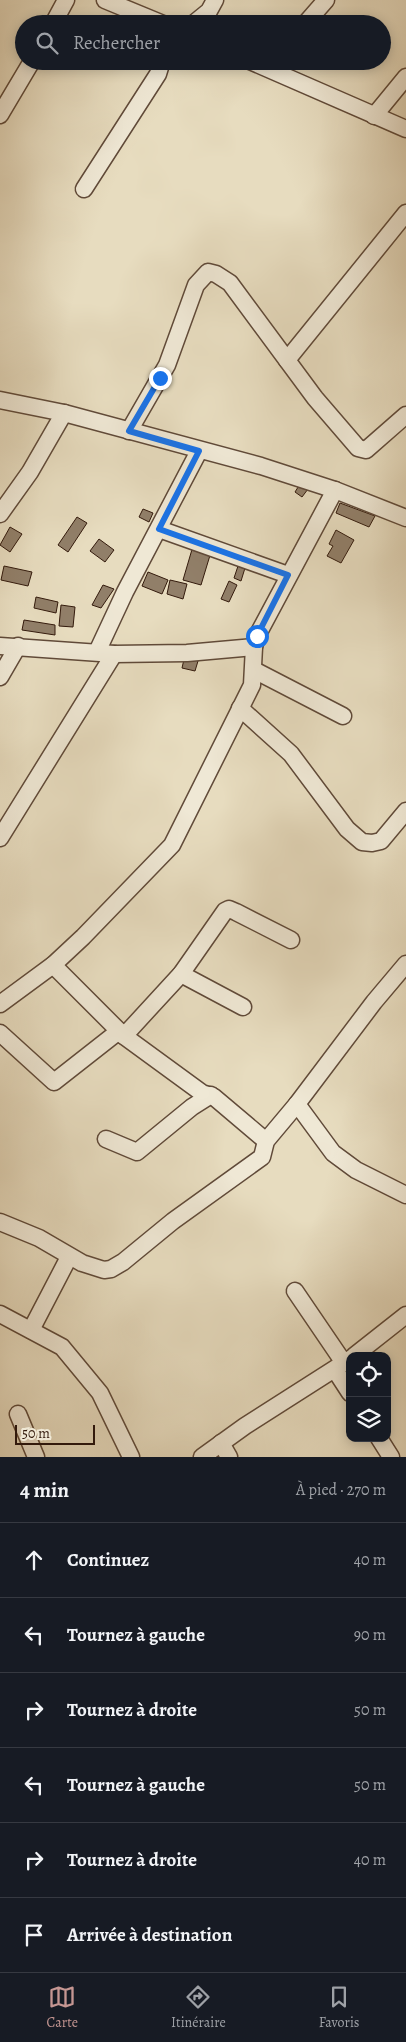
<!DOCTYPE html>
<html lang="fr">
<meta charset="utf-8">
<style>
:root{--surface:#171b24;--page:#20242c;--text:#f1f3f6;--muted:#9ea1a6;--line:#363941;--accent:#c59692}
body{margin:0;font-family:Alegreya,serif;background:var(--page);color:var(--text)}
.controls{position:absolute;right:15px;bottom:15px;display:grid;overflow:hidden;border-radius:10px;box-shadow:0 2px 12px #0003}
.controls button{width:45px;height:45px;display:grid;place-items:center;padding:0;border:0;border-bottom:1px solid var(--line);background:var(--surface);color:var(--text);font:25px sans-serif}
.scale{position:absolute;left:15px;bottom:12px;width:80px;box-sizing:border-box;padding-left:5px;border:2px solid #331a0c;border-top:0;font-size:14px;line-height:18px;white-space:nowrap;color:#331a0c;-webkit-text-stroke:4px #efe8d5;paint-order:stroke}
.stop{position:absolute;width:15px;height:15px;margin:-11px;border:4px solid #1a73e8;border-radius:50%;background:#fff}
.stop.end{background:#1a73e8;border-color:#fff;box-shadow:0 1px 5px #0008}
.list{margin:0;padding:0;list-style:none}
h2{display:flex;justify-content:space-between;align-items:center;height:65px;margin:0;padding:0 20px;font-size:21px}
h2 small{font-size:16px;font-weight:400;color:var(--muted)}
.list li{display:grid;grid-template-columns:32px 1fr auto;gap:15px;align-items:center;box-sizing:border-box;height:75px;padding:0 20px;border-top:1px solid var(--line)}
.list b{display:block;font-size:19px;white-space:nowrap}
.list em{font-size:16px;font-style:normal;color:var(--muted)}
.icon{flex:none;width:28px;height:28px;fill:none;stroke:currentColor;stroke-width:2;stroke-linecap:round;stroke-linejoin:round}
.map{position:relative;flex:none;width:406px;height:1457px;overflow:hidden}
.search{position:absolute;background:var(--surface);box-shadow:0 2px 12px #0003;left:15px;right:15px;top:15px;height:55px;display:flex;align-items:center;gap:12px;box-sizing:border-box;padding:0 18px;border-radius:28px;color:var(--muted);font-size:19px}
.sheet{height:515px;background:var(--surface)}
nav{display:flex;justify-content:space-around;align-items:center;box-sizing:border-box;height:70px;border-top:1px solid var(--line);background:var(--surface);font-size:14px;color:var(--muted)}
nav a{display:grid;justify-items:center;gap:2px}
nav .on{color:var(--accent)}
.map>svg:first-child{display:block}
.building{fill:#917f69;stroke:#331a0c}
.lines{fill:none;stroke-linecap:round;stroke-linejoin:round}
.minor-casing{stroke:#604a39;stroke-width:19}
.minor{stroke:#efe8d5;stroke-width:16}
.route{stroke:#1a73e8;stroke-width:6}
</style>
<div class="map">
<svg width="406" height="1457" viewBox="0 0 406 1457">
<rect width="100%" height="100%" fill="#e7dcbf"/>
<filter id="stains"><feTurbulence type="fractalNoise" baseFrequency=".004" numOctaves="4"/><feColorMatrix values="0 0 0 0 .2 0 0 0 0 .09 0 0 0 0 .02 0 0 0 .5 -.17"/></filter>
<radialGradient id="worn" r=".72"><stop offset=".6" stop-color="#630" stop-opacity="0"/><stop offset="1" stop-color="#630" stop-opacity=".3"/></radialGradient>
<g class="building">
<path d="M 300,484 L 308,489 L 302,497 L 295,492 Z"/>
<path d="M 340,503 L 375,516 L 369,527 L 336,513 Z"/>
<path d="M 143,509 L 153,513 L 149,522 L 139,517 Z"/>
<path d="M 77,517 L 87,523 L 68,552 L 58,545 Z"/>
<path d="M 10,527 L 22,534 L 10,552 L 0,545 Z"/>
<path d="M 336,530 L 354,540 L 341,563 L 327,556 L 333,546 L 329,544 Z"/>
<path d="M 99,539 L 114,550 L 105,562 L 90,551 Z"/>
<path d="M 193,546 L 211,552 L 201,585 L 183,580 Z"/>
<path d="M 4,566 L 32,572 L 28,586 L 1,580 Z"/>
<path d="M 238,566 L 245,568 L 241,581 L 234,578 Z"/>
<path d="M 148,572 L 168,580 L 162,594 L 142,586 Z"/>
<path d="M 170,580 L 187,584 L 183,599 L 167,594 Z"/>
<path d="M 229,581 L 237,585 L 229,602 L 221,599 Z"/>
<path d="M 103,585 L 114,589 L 101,608 L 92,605 Z"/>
<path d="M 36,597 L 58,602 L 56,613 L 34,608 Z"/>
<path d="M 61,605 L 75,607 L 73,627 L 59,626 Z"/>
<path d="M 24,620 L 55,625 L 55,635 L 22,630 Z"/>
<path d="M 185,655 L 198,661 L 195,671 L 182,668 Z"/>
</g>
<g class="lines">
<g class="minor-casing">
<g id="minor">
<path d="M 105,0 L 163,24"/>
<path d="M 53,24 L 66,0"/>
<path d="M 193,24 L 209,11 L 215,0"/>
<path d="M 305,24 L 326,0"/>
<path d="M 250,61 L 406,129"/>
<path d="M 0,115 L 32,61"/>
<path d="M 374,116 L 406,77"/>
<path d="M 84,189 L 158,74 L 162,61"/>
<path d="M 287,360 L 406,213"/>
<path d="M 0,400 L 64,413 L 261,466 L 335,490 L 406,518"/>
<path d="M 129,431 L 167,365 L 196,285 L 208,272 L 216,274 L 230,283 L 315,398 L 358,448 L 366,450 L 406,415"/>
<path d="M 0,514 L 30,472 L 64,413"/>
<path d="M 159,529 L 288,575"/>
<path d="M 0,646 L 114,654 L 187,653 L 254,647"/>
<path d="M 97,652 L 125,592 L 199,451"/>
<path d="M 254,670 L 343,716"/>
<path d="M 0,677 L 18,646"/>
<path d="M 240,708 L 291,754 L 347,829 L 362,842 L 372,843 L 381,841 L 406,811"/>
<path d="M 0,838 L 114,654"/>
<path d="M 53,965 L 124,1036 L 202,1093 L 214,1097 L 266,1141"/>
<path d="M 181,974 L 243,1007"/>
<path d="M 0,1004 L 53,965 L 83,937 L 172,845 L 252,685 L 254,647 L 257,636 L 335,490"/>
<path d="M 0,1033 L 54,1082 L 119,1031"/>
<path d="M 124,1036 L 181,974 L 225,911 L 229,909 L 236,912 L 291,940"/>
<path d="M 297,1104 L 333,1153 L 356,1170 L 406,1195"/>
<path d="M 106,1139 L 137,1152 L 192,1107 L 211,1095"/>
<path d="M 0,1222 L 39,1238 L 82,1263 L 104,1270 L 111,1269 L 123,1262 L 173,1221 L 262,1157 L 266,1141 L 297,1104 L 374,1002 L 406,964"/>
<path d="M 295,1291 L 344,1363"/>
<path d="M 0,1314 L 62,1347 L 100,1393 L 131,1457"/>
<path d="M 31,1330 L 69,1257"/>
<path d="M 354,1356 L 406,1315"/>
<path d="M 335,1370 L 350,1393"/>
<path d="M 18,1414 L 36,1457"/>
<path d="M 379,1438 L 391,1457"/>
<path d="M 221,1443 L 229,1457"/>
<path d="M 202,1457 L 245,1426 L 350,1359"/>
</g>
</g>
<use href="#minor" class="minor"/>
</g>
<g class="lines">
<path class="route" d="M 160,378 L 129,431 L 199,451 L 159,529 L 288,575 L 257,636"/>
</g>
<rect width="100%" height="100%" filter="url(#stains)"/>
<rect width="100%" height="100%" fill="url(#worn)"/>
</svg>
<div class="controls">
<button><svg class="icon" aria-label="locate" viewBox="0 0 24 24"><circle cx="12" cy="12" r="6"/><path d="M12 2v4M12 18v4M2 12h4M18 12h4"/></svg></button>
<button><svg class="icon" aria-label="layers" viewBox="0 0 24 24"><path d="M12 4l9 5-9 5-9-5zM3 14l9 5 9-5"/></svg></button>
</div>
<div class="scale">50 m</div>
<div class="stop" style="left:257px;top:636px"></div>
<div class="stop end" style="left:160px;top:378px"></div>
<div class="search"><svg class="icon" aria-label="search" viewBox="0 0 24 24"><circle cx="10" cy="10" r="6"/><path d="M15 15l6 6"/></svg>Rechercher</div>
</div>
<section class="sheet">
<h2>4 min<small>À pied · 270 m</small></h2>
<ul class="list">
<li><svg class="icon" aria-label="ahead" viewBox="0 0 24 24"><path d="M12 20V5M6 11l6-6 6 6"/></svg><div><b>Continuez</b></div><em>40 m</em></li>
<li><svg class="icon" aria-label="left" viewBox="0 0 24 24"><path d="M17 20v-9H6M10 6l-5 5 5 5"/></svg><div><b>Tournez à gauche</b></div><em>90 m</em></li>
<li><svg class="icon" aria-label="right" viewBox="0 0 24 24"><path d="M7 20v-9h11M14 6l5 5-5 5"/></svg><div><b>Tournez à droite</b></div><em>50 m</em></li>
<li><svg class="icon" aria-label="left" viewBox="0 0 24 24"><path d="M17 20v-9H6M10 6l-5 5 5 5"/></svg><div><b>Tournez à gauche</b></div><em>50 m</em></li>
<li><svg class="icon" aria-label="right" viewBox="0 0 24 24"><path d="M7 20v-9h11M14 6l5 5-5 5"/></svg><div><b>Tournez à droite</b></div><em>40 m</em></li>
<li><svg class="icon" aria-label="arrive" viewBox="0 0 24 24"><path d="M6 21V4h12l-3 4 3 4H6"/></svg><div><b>Arrivée à destination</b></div></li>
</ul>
</section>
<nav>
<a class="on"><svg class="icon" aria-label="map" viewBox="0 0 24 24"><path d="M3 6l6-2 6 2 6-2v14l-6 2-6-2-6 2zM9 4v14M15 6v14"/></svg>Carte</a>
<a><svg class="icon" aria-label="directions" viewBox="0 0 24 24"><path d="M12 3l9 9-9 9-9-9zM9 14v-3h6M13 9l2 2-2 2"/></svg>Itinéraire</a>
<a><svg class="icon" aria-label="saved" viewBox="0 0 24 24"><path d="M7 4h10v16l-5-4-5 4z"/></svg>Favoris</a>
</nav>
